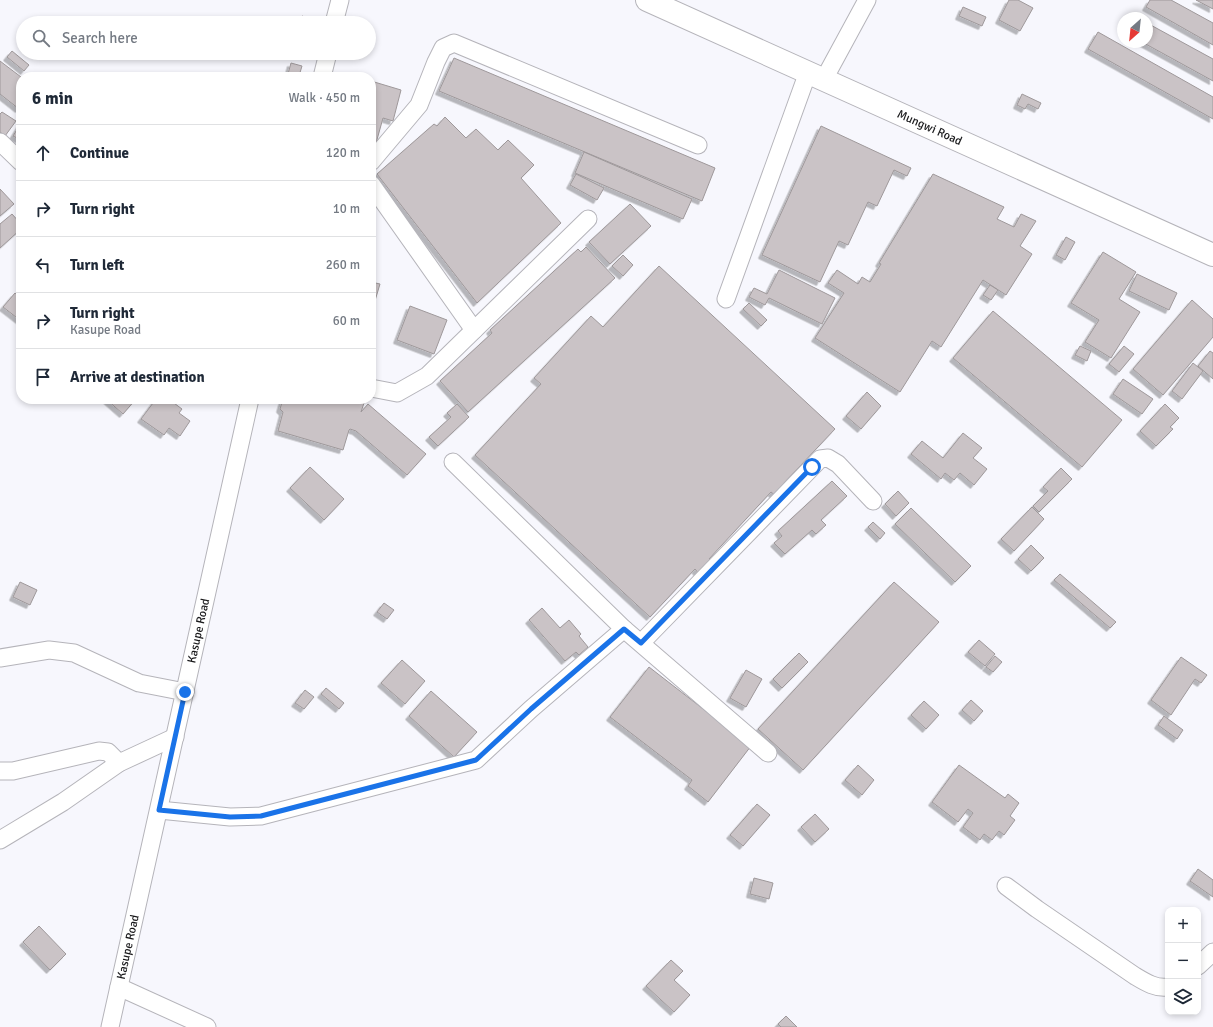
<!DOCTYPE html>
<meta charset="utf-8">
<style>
:root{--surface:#fff;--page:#f2f2f3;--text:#1f2937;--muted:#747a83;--line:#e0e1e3}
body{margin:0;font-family:Signika,sans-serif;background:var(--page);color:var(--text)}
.controls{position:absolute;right:12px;bottom:12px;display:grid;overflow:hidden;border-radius:8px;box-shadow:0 2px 6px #0003}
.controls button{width:36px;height:36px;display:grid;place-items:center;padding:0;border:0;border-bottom:1px solid var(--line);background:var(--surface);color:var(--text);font:20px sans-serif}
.compass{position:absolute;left:1117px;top:12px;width:36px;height:36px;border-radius:50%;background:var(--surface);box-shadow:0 2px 6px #0003;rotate:207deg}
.stop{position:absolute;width:12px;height:12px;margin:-9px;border:3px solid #1a73e8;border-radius:50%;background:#fff}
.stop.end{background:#1a73e8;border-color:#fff;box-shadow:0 1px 4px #0008}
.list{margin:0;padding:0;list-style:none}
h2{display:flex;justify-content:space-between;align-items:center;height:52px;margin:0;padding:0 16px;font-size:17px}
h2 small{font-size:13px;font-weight:400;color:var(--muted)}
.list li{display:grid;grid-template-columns:26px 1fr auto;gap:12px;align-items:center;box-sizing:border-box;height:56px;padding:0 16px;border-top:1px solid var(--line)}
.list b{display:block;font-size:15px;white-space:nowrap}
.list p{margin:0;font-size:13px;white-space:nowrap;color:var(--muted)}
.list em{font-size:13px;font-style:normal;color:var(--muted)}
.icon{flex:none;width:22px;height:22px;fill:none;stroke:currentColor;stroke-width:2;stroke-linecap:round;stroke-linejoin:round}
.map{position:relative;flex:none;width:1213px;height:1027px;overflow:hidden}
.search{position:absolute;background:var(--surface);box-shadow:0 2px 6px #0003;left:16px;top:16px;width:360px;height:44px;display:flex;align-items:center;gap:10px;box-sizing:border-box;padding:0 14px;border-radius:22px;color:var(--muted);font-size:15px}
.panel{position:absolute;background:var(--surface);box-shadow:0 2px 6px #0003;left:16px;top:72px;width:360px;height:332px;border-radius:16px}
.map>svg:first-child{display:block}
.building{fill:#cac3c6;stroke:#9e989a;filter:url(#shadow)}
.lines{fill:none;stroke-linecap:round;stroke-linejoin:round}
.minor-casing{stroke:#b5b4ba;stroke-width:19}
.major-casing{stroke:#b5b4ba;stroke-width:24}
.minor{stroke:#fff;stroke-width:17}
.major{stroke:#fff;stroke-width:22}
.route{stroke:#1a73e8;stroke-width:5}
.labels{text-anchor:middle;stroke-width:3;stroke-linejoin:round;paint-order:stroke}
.street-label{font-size:12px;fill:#19191b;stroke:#fff}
</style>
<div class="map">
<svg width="1213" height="1027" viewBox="0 0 1213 1027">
<defs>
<filter id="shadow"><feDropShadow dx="-3.5" dy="3.5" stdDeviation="0" flood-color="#0004"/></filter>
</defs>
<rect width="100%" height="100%" fill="#f7f7fd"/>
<g class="building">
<path d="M 1009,0 L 1018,0 L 1033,8 L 1020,31 L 999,20 Z"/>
<path d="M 1150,0 L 1171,0 L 1213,23 L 1213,45 L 1146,7 Z"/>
<path d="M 1196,0 L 1213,0 L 1213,9 Z"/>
<path d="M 963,7 L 986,17 L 982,26 L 959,16 Z"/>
<path d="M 302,16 L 317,21 L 317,23 L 300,23 Z"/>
<path d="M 1147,23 L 1213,59 L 1213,81 L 1142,42 L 1147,42 Z"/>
<path d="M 1098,32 L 1213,97 L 1213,119 L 1088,49 Z"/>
<path d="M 12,51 L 29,65 L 24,71 L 7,57 Z"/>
<path d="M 454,58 L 715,168 L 702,201 L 439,91 Z"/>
<path d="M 0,61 L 21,77 L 21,107 L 19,109 L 0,94 Z"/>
<path d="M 291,63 L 302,66 L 299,76 L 288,74 Z"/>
<path d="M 371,81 L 401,90 L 393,121 L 383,118 L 373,154 L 371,154 Z"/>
<path d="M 1022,94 L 1041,103 L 1038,109 L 1028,104 L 1025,109 L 1017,105 Z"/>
<path d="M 2,112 L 16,121 L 5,136 L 0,132 L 0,114 Z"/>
<path d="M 445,117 L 466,138 L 476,129 L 498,150 L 508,140 L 534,165 L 521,178 L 561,223 L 477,303 L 377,174 L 434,124 L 437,126 Z"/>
<path d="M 21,123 L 21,140 L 13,136 Z"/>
<path d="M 821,126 L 911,168 L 907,176 L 894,170 L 877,206 L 868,202 L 848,245 L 839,241 L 820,282 L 762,255 Z"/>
<path d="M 584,152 L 692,199 L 683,219 L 575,173 Z"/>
<path d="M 576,174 L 604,188 L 597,200 L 570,185 Z"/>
<path d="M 933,174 L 1004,207 L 997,219 L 1014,227 L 1021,214 L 1036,221 L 1020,246 L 1032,254 L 1006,295 L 983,280 L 941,347 L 932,341 L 900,392 L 815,338 L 844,293 L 828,283 L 837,270 L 858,284 L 862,277 L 870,282 L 881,264 L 879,263 Z"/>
<path d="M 0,189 L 14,204 L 0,216 Z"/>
<path d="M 630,204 L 651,226 L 610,264 L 589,242 Z"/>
<path d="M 12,214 L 21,224 L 21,229 L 0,248 L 0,224 Z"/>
<path d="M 1066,237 L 1075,242 L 1065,260 L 1056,255 Z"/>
<path d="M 586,247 L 615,278 L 468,412 L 440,381 L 492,333 L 490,330 L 578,249 L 581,252 Z"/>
<path d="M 1103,252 L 1136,272 L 1119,299 L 1140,312 L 1111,358 L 1085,342 L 1099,320 L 1071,303 Z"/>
<path d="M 623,255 L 633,265 L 623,276 L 612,266 Z"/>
<path d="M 659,266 L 835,429 L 784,483 L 786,486 L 776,496 L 771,492 L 709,559 L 711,561 L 699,574 L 695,569 L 650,617 L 475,455 L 541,384 L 534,378 L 591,316 L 603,327 Z"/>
<path d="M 779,270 L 835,298 L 822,324 L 769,298 L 765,305 L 749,297 L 754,288 L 767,294 Z"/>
<path d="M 1137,274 L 1177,293 L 1169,310 L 1129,291 Z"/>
<path d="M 371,282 L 380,284 L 371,314 Z"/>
<path d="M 990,285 L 998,290 L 991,300 L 983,295 Z"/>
<path d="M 15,293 L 21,298 L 21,321 L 3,307 Z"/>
<path d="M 1192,300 L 1213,319 L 1213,337 L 1163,395 L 1133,369 Z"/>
<path d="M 749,303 L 767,320 L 761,326 L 743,309 Z"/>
<path d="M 410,306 L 447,320 L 434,354 L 397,340 Z"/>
<path d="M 993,311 L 1122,420 L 1082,467 L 953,358 Z"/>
<path d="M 1080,346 L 1091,351 L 1087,361 L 1075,355 Z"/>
<path d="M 1124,346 L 1134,354 L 1119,372 L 1109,364 Z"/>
<path d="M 1210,351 L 1213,353 L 1213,379 L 1198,366 Z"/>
<path d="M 1193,363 L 1203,371 L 1182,399 L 1172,391 Z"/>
<path d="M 1123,379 L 1153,399 L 1142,414 L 1113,394 Z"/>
<path d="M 867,392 L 881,406 L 861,429 L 846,416 Z"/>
<path d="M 106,399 L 136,399 L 123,414 Z"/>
<path d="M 156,399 L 171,399 L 170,400 L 182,409 L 179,413 L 190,421 L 180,436 L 169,428 L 164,435 L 141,419 Z"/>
<path d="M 283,399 L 349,399 L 364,403 L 361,412 L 368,404 L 426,454 L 407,475 L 356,431 L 350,429 L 349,430 L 343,450 L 278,431 L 283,412 L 280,409 Z"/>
<path d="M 457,404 L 469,417 L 438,446 L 429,437 L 451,417 L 447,413 Z"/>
<path d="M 1165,404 L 1179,418 L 1170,427 L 1173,429 L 1156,446 L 1140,431 Z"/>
<path d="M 963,433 L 982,448 L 973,458 L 987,469 L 974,485 L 960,473 L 954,480 L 945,473 L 941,479 L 911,454 L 922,441 L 943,458 Z"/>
<path d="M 310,467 L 344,499 L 324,520 L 290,488 Z"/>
<path d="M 1061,468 L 1072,479 L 1039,512 L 1033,506 L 1048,491 L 1043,487 Z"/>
<path d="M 832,481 L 847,496 L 821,520 L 826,525 L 816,534 L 812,530 L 785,554 L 774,543 L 782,536 L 778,531 Z"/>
<path d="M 898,491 L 909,503 L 896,516 L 885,504 Z"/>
<path d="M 1032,507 L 1044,519 L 1014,551 L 1001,539 Z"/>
<path d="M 911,508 L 971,566 L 955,582 L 895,524 Z"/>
<path d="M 873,522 L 885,533 L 880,539 L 868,527 Z"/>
<path d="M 1031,545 L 1044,558 L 1031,571 L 1018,559 Z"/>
<path d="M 1060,574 L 1116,622 L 1110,628 L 1054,580 Z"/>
<path d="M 20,582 L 37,590 L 30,605 L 13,597 Z"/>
<path d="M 894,582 L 939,622 L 803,770 L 758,729 Z"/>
<path d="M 384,603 L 394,610 L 387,619 L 377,612 Z"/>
<path d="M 542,608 L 560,628 L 569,620 L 581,634 L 579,636 L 588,647 L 579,655 L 576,652 L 565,661 L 529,620 Z"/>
<path d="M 979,640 L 995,654 L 985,666 L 968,652 Z"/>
<path d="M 799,653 L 808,662 L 782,688 L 773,679 Z"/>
<path d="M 995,656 L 1002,662 L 993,672 L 986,667 Z"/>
<path d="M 1181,657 L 1207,675 L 1201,683 L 1195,679 L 1171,715 L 1151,700 Z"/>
<path d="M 402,660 L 425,681 L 405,704 L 381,683 Z"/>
<path d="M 649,667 L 751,746 L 708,802 L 688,786 L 692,780 L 610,717 Z"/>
<path d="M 746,670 L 762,679 L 746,707 L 730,698 Z"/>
<path d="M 326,688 L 344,703 L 339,709 L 321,694 Z"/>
<path d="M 305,690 L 314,697 L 304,709 L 295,703 Z"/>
<path d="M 431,691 L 477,732 L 454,757 L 409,716 Z"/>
<path d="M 971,700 L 983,711 L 974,721 L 962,710 Z"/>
<path d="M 924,701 L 939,715 L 926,729 L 911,715 Z"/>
<path d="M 1164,716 L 1183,730 L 1177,739 L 1158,725 Z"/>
<path d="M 858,765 L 874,780 L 862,795 L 845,780 Z"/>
<path d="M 959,765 L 1005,798 L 1008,794 L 1019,803 L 1010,816 L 1015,820 L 1004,835 L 999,831 L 992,840 L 984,834 L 980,840 L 963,827 L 973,813 L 968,809 L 958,822 L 932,802 Z"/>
<path d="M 757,804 L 770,815 L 743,846 L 730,835 Z"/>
<path d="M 815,814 L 829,829 L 815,842 L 801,827 Z"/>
<path d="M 1198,869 L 1213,880 L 1213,897 L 1190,881 Z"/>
<path d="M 754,878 L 773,883 L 769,899 L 750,894 Z"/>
<path d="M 39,926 L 66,954 L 50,970 L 23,942 Z"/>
<path d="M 671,960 L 683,971 L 674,980 L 690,995 L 674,1012 L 646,986 Z"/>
<path d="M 786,1016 L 797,1027 L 781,1027 L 778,1024 Z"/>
</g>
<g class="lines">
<g class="minor-casing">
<g id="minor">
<path d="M 334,23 L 340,0"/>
<path d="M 829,70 L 867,0"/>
<path d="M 322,77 L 328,53"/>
<path d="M 0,142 L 21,162"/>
<path d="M 371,162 L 419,105 L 436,62 L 443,48 L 454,43 L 698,145"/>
<path d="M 371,184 L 474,330"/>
<path d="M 726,299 L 808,72"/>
<path d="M 371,388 L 397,393 L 427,376 L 588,219"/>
<path d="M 453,462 L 624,629 L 768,753"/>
<path d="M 641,643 L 820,459 L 828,458 L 838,464 L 873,501"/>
<path d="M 0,658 L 49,650 L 74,653 L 139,683 L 185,692"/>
<path d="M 0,771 L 13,771 L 99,751 L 108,752 L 119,763"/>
<path d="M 159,810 L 230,817 L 261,816 L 476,760 L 531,709 L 624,629"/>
<path d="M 0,840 L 63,802 L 119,763 L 175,737"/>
<path d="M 1006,886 L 1037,909 L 1135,976 C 1145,982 1156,989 1168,987"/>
<path d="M 1198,966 L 1213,952"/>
<path d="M 119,987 L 207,1027"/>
<path id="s1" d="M 110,1027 L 250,399"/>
</g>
</g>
<g class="major-casing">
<g id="major">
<path id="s2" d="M 647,0 L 1213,255"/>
</g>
</g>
<use href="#minor" class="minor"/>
<use href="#major" class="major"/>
</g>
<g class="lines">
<path class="route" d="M 185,692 L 159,810 L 230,817 L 261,816 L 476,760 L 531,709 L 624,629 L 641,643 L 812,467"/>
</g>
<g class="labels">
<g class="street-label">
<text dy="4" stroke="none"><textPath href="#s2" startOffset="310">Mungwi Road</textPath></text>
<text dy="4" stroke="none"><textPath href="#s1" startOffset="406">Kasupe Road</textPath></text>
<text dy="4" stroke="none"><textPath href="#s1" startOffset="82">Kasupe Road</textPath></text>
</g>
</g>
</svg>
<div class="controls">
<button>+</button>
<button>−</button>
<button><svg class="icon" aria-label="layers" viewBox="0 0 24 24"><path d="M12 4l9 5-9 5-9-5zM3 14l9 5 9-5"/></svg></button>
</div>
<svg class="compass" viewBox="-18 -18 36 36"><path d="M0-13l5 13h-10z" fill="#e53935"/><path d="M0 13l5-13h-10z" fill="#747a83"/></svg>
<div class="stop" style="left:812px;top:467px"></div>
<div class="stop end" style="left:185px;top:692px"></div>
<div class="search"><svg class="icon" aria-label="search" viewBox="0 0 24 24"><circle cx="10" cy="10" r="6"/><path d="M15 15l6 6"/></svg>Search here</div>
<section class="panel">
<h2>6 min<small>Walk · 450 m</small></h2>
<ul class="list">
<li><svg class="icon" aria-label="ahead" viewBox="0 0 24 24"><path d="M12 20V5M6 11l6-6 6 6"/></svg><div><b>Continue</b></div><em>120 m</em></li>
<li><svg class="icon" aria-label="right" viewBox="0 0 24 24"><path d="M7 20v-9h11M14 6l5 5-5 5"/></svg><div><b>Turn right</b></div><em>10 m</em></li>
<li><svg class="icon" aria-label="left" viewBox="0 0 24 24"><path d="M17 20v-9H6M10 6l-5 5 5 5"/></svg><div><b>Turn left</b></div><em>260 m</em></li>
<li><svg class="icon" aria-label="right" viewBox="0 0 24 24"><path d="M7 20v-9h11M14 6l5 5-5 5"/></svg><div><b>Turn right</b><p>Kasupe Road</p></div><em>60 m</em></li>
<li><svg class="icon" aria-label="arrive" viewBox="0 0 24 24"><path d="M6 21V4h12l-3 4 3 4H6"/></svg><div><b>Arrive at destination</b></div></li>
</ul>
</section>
</div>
